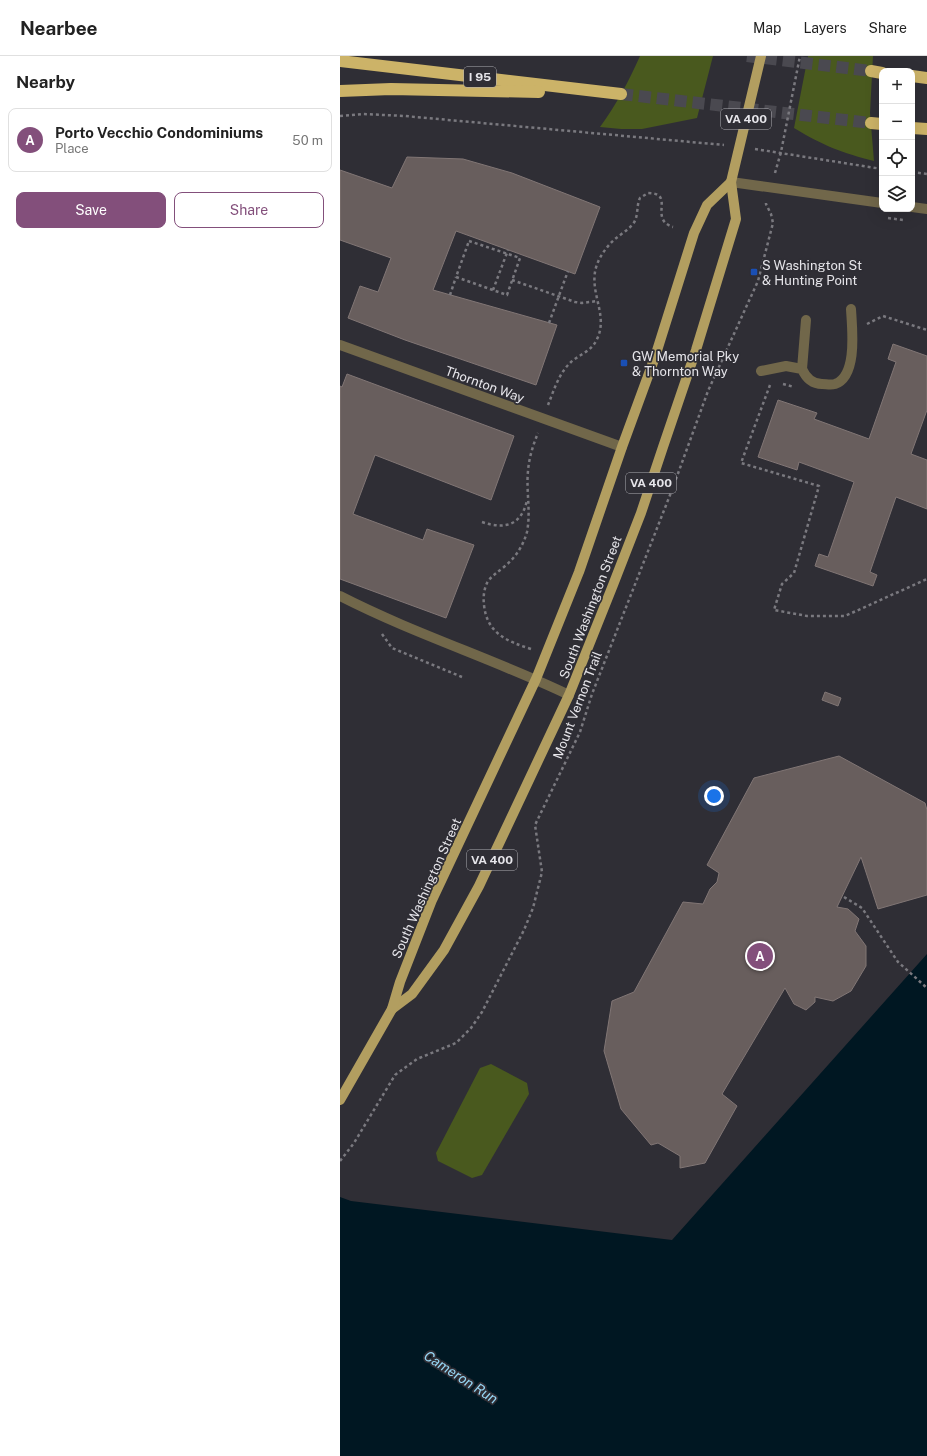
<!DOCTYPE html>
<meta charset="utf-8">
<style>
:root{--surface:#fff;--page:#f2f2f2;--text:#222;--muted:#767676;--line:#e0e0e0;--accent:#834f7b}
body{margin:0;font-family:"Public Sans",sans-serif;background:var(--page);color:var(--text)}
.controls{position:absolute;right:12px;top:12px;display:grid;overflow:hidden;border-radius:8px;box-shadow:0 4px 16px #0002}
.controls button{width:36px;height:36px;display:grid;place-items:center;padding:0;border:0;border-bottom:1px solid var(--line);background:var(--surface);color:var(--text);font:20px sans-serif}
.you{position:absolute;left:374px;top:740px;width:14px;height:14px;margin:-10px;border:3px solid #fff;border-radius:50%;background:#1a73e8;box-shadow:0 0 0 6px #1a73e833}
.badge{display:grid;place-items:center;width:26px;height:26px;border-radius:50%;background:var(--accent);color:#fff;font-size:13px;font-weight:700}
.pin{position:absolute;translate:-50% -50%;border:2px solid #fff;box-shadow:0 1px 4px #0006}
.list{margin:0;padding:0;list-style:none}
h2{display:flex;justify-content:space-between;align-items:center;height:52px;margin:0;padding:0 16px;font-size:17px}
h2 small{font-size:13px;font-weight:400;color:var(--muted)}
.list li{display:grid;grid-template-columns:26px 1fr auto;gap:12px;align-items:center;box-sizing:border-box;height:64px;margin:0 8px 8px;padding:0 8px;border:1px solid var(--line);border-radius:8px}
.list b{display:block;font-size:15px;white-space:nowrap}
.list p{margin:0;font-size:13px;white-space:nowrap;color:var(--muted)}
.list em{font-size:13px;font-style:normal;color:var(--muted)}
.actions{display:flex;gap:8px;padding:12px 16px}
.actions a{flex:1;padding:9px 0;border:1px solid var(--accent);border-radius:8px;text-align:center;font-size:14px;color:var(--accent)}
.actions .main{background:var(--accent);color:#fff}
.icon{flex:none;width:22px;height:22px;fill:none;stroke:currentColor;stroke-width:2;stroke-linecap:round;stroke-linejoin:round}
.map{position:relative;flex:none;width:587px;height:1400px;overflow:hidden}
header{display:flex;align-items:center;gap:24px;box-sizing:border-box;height:56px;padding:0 20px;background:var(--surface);border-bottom:1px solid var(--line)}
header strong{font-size:19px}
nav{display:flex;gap:22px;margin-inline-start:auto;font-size:14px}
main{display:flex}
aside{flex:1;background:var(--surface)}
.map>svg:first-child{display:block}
.green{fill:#49591e}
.water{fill:#001722}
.building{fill:#685e5d;stroke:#817675}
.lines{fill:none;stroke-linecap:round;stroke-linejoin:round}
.highway-tunnel{stroke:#4a4950;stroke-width:12;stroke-dasharray:12 6;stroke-linecap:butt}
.path{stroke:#7a797f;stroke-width:2.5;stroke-dasharray:3 3;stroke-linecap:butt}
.lane{stroke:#71674a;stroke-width:10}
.street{stroke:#71674a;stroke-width:10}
.primary{stroke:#b29e60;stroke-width:10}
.highway{stroke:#ccb368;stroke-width:12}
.transit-dot{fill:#1a4fb4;stroke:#2f2e35;stroke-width:1.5}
.labels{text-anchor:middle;stroke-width:3.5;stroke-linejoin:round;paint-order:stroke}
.shield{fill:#2f2e35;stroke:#afaeb4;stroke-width:1}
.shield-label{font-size:12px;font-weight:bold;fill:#e6e5ea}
.poi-label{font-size:13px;fill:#e6e5ea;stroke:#2f2e35;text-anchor:start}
.street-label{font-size:13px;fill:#e6e5ea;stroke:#2f2e35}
.water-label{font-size:14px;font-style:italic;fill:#96d6f4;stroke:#2f2e35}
</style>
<header>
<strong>Nearbee</strong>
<nav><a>Map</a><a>Layers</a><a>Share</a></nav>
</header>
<main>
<aside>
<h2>Nearby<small></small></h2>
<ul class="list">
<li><span class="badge">A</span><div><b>Porto Vecchio Condominiums</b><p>Place</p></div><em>50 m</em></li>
</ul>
<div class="actions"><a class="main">Save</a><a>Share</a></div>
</aside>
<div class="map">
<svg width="587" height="1400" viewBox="0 0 587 1400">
<rect width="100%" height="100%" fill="#2f2e35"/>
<g class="green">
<path d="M 300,0 L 373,0 L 357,62 L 302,73 L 281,73 L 260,71 C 276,49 289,25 300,0 Z"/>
<path d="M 468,0 L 533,0 L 530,57 L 534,105 C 502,97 482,89 454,72 Z"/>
<path d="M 151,1008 L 187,1027 L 189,1038 L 142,1119 L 132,1122 L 98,1105 L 96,1097 L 140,1012 Z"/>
</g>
<path class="water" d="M 587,898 L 587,1400 L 0,1400 L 0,1141 L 11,1145 L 332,1184 Z"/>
<g class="building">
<path d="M 67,101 L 123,103 L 172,117 L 260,151 L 235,218 L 116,175 L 93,234 L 217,269 L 196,329 L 65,284 L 8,262 L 20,230 L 38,236 L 51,202 L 0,184 L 0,114 L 52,132 Z"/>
<path d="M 553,288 L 587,300 L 587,354 L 571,398 L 587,404 L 587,453 L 556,441 L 530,516 L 537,519 L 533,530 L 475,510 L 479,498 L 488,501 L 514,426 L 459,406 L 457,414 L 418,401 L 438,344 L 477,357 L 474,363 L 529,383 L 556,306 L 548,303 Z"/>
<path d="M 7,318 L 174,380 L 151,444 L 35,399 L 13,458 L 83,484 L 87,473 L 134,489 L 106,562 L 0,523 L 0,330 L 2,331 Z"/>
<path d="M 485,636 L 501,642 L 498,650 L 482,644 Z"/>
<path d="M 499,700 L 585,747 L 587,754 L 587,839 L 538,853 L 521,801 L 497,851 L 508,853 L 519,863 L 515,875 L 526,890 L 526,910 L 511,935 L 493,945 L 475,941 L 475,946 L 466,954 L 454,948 L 445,932 L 382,1038 L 397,1050 L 365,1107 L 340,1112 L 340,1100 L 318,1087 L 311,1089 L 281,1053 L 264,995 L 272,945 L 294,936 L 343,846 L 363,848 L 370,833 L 377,826 L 379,817 L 367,809 L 414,722 Z"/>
</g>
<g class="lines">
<g class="highway-tunnel">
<path d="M 407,0 L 531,15"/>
<path d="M 281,38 L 531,67"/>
</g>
<g class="path">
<path d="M 0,60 L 23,58 L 65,60 L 384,89"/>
<path d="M 415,93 L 542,113"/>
<path d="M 572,116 L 587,118"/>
<path d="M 435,117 L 441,96 L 460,0"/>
<path d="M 548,162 L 563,164"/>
<path d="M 129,185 L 180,202 L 167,239 L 116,221 Z"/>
<path d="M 172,224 L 235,246 L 242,247 L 257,245"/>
<path d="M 153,234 L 168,194"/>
<path d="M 110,239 L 116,221"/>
<path d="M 209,267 L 228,215"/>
<path d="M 527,268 L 543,260 L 587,274"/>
<path d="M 443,328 L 454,331"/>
<path d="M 430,329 L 401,407 L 479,430 L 454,517 L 442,528 L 434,554 L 467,560 L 505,560 L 587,523"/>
<path d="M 208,349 C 214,334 219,317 231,306 C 239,299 251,295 256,285 C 269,262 251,240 255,216 C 257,204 265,192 275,183 C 281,178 288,174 293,168 C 299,160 296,150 300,142 L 308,137 C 336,137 308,163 333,171"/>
<path d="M 142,466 C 165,474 182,469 187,444"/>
<path d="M 42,578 L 52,592 L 122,621"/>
<path d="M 191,593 C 166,585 147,577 144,549 C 143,541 144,532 148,525 C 153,519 158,516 164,511 C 176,501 183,490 187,476 C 191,455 186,436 188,415 C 189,402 193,389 198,377"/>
<path d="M 504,841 L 522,852 L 558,906 L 587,932"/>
<path d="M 0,1105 L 14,1087 L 55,1019 L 77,1003 L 116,987 L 131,972 L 142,956 L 184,874 L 193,852 L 202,816 L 195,769 L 240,676 L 252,638 L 332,434 L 368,335 L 418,225 L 433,167 L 431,158 L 426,148 L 426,147"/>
</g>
<g class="lane">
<path d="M 462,313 L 466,264"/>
<path d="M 421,315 L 446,310 L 462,313 C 466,322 472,328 482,328 C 486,328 491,329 495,328 C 518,320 512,272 511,253"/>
</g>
<g class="street">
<path d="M 391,126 L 542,147"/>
<path d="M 572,151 L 587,153"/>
<path d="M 0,289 L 282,391"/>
<path d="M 0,540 C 74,578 154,603 229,639"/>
</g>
<g class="primary">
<path d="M 52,953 L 72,938 L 104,894 L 139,830 L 229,639 L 273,529 L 301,457 L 323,391 L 356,294 L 396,163 L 391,126 L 421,0"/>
<path d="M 0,1044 L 52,953 L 60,926 L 92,844 L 196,623 L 239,516 L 282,391 L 315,301 L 354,177 L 367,149 L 391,126"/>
</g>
<g class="highway">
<path d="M 0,5 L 281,38"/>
<path d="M 531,15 L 542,17"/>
<path d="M 572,20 L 587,22"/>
<path d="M 0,35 L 51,33 L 199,36"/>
<path d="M 531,67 L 542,68"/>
<path d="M 572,72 L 587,73"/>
</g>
</g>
<g class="transit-dot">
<rect x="410" y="212" width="8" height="8" rx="2"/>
<rect x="280" y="303" width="8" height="8" rx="2"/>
</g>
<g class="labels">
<g class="shield">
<rect x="124" y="11" width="32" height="20" rx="3"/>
<rect x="381" y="53" width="50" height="20" rx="3"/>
<rect x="286" y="417" width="50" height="20" rx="3"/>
<rect x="127" y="794" width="50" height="20" rx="3"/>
</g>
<g class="shield-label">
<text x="140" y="25">I 95</text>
<text x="406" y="67">VA 400</text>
<text x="311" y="431">VA 400</text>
<text x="152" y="808">VA 400</text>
</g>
<g class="poi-label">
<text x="422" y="214">S Washington St<tspan x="422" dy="15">&amp; Hunting Point</tspan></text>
<text x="292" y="305">GW Memorial Pky<tspan x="292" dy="15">&amp; Thornton Way</tspan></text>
</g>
<g class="street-label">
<text transform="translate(145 328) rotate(20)" y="5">Thornton Way</text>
<text transform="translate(250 551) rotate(-69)" y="5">South Washington Street</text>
<text transform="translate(237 649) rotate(-69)" y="5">Mount Vernon Trail</text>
<text transform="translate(86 832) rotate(-66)" y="5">South Washington Street</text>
</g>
<g class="water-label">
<text transform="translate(121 1321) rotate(33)" y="5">Cameron Run</text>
</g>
</g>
</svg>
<div class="controls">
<button>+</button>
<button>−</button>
<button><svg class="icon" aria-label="locate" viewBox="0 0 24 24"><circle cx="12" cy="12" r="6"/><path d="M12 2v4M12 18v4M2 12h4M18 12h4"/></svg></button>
<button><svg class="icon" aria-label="layers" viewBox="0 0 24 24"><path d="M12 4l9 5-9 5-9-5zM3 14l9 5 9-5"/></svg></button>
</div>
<div class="you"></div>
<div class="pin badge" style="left:420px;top:900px">A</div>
</div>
</main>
